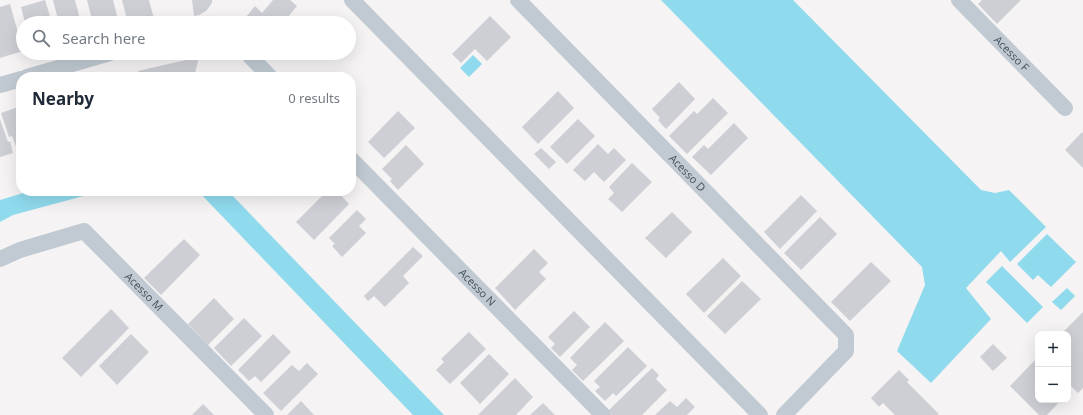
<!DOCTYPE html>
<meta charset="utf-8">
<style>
:root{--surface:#fff;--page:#f2f2f3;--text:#1f2937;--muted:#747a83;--line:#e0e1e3}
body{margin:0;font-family:"Noto Sans",sans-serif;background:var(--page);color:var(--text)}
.controls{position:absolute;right:12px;bottom:12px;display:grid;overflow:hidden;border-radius:8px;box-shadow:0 4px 16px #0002}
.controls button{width:36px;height:36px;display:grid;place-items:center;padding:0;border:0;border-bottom:1px solid var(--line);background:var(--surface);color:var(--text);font:20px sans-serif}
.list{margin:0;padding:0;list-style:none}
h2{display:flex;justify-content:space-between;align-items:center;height:52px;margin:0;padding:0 16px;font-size:17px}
h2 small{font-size:13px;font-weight:400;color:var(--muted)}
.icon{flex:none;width:22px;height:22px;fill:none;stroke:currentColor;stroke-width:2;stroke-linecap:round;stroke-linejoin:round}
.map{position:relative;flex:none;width:1083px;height:415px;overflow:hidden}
.search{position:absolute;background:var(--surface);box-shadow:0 4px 16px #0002;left:16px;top:16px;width:340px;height:44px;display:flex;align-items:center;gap:10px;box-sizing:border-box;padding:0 14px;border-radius:22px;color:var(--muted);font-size:15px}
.panel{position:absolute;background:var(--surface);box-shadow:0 4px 16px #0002;left:16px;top:72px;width:340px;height:124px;border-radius:16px}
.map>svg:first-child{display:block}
.water{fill:#90daee}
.building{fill:#cdcfd5}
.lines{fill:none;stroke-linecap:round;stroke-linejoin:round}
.minor{stroke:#c1cad2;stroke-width:16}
.labels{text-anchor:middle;stroke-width:4;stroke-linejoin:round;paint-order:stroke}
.street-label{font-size:11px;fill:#4a5661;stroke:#fff}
</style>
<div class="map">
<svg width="1083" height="415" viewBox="0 0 1083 415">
<rect width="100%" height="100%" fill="#f5f3f3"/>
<g class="water">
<path d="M 661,0 L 793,0 L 981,190 L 995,193 L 1009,190 L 1046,227 L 1010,262 L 1001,251 L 966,288 L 991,319 L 931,383 L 897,351 L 925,285 L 922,267 Z"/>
<path d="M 473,55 L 482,64 L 469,77 L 460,68 Z"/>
<path d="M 30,191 L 102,191 L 13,215 L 0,222 L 0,200 Z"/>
<path d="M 198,191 L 228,191 L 444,415 L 413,415 Z"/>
<path d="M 1047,234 L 1076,262 L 1051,287 L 1038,275 L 1033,280 L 1017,264 Z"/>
<path d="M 1002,266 L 1043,307 L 1027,323 L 986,282 Z"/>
<path d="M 1067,288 L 1075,296 L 1061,310 L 1052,302 Z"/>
</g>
<g class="building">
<path d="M 45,0 L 52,23 L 25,23 L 21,7 Z"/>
<path d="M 53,0 L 75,0 L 81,23 L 59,23 Z"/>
<path d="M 87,0 L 113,0 L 119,23 L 93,23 Z"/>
<path d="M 122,0 L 149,0 L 154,19 L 138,23 L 128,23 Z"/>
<path d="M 192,0 L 212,0 L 212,3 L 206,11 L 199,15 L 194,16 Z"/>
<path d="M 273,0 L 290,0 L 297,6 L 283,23 L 243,23 L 242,22 L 255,6 L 262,13 Z"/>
<path d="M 982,0 L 1021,0 L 997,24 L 978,4 Z"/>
<path d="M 10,4 L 23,51 L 0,58 L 0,7 Z"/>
<path d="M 490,16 L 511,37 L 487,61 L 475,49 L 461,63 L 452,54 Z"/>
<path d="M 199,57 L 194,77 L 140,77 L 138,71 Z"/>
<path d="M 679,82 L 695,99 L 666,129 L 658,120 L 660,118 L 652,109 Z"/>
<path d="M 558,91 L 574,108 L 538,144 L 522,127 Z"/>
<path d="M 713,98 L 728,113 L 687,154 L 669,136 L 694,111 L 697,114 Z"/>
<path d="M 21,106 L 21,157 L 20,157 L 12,136 L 9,137 L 1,113 Z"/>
<path d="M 398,111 L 415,128 L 384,158 L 368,142 Z"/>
<path d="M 0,119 L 8,142 L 10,141 L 13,153 L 0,157 Z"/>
<path d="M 578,119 L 595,136 L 567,164 L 550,147 Z"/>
<path d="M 734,123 L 748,138 L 711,175 L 692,157 L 704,145 L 708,149 Z"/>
<path d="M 1082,132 L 1083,133 L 1083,168 L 1065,150 Z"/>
<path d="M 598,144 L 608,154 L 614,148 L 626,160 L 604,182 L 594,172 L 585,181 L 573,170 Z"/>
<path d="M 406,145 L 424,164 L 398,190 L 390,181 L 392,179 L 382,169 Z"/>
<path d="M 541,148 L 556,162 L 549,169 L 534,154 Z"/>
<path d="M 632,163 L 652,182 L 622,212 L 608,199 L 614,193 L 609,187 Z"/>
<path d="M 258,191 L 270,191 L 264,197 Z"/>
<path d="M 327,191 L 337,191 L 349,204 L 314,240 L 296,222 Z"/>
<path d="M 801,195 L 817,211 L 780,249 L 764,232 Z"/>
<path d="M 357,210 L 366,219 L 359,226 L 366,233 L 342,257 L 332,246 L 335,244 L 329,238 Z"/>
<path d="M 672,212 L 692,232 L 666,258 L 645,238 Z"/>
<path d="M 820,217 L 837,234 L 801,270 L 784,253 Z"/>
<path d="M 184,239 L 200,255 L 161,295 L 144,278 Z"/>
<path d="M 413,247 L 423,256 L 403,276 L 409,283 L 385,307 L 374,296 L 368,301 L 364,296 Z"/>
<path d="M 534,249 L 548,263 L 539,272 L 546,279 L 515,310 L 495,288 Z"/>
<path d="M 723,258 L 741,276 L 704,313 L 686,294 Z"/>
<path d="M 871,262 L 891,281 L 850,321 L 831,302 Z"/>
<path d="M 742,281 L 761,299 L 725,334 L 707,316 Z"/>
<path d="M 214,298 L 234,319 L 208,345 L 188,324 Z"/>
<path d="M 111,309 L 129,328 L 81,377 L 62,358 Z"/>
<path d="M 574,311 L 590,327 L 560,357 L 551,348 L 555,344 L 548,337 Z"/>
<path d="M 1083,312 L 1083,388 L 1078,393 L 1068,383 L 1068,334 L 1061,334 Z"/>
<path d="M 244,318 L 262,336 L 231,366 L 214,348 Z"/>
<path d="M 605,322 L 624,341 L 583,381 L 572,370 L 577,365 L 570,358 Z"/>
<path d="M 469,332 L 486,349 L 450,384 L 436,370 L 444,362 L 441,359 Z"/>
<path d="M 131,334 L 149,352 L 117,385 L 99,366 Z"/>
<path d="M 273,334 L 291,352 L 261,382 L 255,376 L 249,381 L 238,370 Z"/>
<path d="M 993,344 L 1007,358 L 993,371 L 980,357 Z"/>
<path d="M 628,347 L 647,366 L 616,396 L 613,393 L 605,401 L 595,391 L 600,387 L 594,381 Z"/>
<path d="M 489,354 L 509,374 L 480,404 L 460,383 Z"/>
<path d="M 1038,357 L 1038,400 L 1061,400 L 1047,415 L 1039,415 L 1010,386 Z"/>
<path d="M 307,363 L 318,374 L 281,411 L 263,393 L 292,365 L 299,371 Z"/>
<path d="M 652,368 L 659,375 L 656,379 L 667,390 L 642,415 L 612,415 L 608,411 Z"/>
<path d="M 899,370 L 909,380 L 907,382 L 939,414 L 937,415 L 895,415 L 883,403 L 879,407 L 871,398 Z"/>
<path d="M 515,378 L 533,397 L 516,415 L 478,415 Z"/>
<path d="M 686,398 L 695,407 L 687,415 L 655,415 L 670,401 L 677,407 Z"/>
<path d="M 301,401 L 314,415 L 287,415 Z"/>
<path d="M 543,403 L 555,415 L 530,415 Z"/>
<path d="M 203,404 L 214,415 L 192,415 Z"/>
</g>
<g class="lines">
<g class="minor">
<path d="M 352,0 L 760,415"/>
<path id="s1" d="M 518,0 L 846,335 L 846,351 L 784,415"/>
<path id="s2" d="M 959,0 L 1065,108"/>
<path d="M 247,53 L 270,77"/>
<path d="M 27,77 L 110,53"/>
<path d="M 0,85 L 21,79"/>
<path id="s3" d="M 351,159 L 603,415"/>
<path id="s4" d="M 0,259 L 20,250 L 84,231 L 266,415"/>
</g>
</g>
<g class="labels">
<g class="street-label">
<text dy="4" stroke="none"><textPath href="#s2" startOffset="75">Acesso F</textPath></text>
<text dy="4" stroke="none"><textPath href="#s1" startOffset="242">Acesso D</textPath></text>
<text dy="4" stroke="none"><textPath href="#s3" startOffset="180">Acesso N</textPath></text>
<text dy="4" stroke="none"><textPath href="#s4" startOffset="174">Acesso M</textPath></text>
</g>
</g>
</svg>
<div class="controls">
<button>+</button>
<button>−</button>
</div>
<div class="search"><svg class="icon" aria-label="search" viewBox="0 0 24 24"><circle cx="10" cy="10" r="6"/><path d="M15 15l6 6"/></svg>Search here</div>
<section class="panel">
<h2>Nearby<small>0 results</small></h2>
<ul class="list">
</ul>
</section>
</div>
